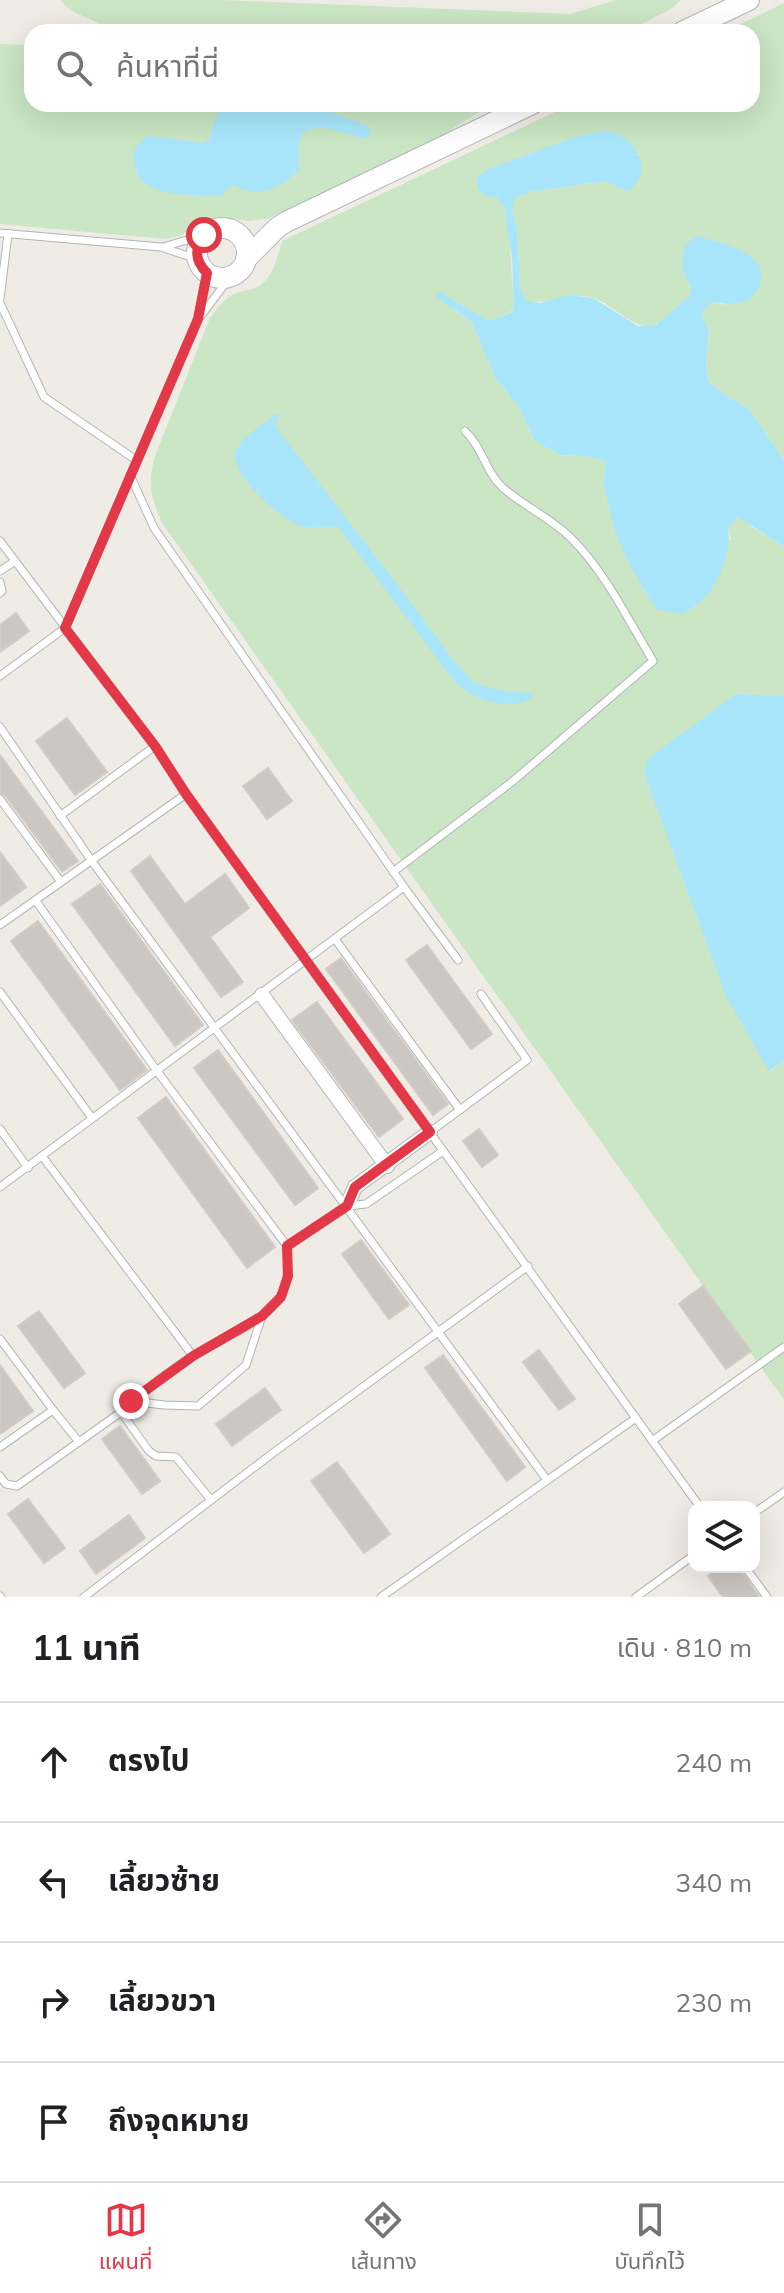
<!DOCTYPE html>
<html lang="th">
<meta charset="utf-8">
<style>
:root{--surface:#fff;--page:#f2f2f2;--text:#202124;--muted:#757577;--line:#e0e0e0;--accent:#e33848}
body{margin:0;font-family:Mulish,"Noto Sans Thai",sans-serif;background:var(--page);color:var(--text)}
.controls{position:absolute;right:24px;bottom:24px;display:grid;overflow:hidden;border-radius:16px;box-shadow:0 8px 32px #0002}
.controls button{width:72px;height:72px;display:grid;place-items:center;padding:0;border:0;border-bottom:2px solid var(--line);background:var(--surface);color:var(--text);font:40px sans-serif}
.stop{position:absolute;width:24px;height:24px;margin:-18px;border:6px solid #e33848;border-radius:50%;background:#fff}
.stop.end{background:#e33848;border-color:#fff;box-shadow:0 2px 8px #0008}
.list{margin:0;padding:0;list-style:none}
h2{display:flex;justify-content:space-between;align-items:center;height:104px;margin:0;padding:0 32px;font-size:34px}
h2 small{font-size:26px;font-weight:400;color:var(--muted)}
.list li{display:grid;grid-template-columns:52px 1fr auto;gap:24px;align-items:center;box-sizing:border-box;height:120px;padding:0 32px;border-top:2px solid var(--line)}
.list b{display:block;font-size:30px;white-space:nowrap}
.list em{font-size:26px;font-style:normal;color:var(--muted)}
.icon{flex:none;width:44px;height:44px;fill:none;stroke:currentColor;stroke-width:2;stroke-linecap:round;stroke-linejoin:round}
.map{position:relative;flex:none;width:784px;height:1597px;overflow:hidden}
.search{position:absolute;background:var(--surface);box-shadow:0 8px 32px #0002;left:24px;right:24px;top:24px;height:88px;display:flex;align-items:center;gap:20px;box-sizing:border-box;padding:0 28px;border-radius:24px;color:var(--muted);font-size:30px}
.sheet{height:584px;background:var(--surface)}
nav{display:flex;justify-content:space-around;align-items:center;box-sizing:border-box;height:112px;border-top:2px solid var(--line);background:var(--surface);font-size:22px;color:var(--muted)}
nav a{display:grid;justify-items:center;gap:4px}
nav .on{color:var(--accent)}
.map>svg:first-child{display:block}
.green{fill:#cae6c4}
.water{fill:#a9e6fc}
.building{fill:#cbc7c3;stroke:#d4ccc4;stroke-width:2}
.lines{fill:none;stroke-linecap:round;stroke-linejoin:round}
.lane-casing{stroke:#b1b5b8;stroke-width:9}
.street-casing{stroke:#b1b5b8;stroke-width:16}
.secondary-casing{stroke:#b2b7ba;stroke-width:22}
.lane{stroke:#fff;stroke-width:7}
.street{stroke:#fff;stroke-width:14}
.secondary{stroke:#fff;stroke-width:20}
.route{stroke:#e33848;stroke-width:10}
</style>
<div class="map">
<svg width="784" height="1597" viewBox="0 0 784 1597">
<rect width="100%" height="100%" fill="#efece6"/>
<g class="green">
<path d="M 60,0 L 220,0 L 570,14 L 616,0 L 681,0 L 671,9 L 626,32 L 238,32 L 104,26 L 70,10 Z"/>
<path d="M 784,3 L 784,460 L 749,409 L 725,395 L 708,381 L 706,359 L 709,331 L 701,313 L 712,302 L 728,305 L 691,286 L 690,296 C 682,303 666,320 656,324 C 634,334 611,300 589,297 C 563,293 550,304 526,302 L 520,287 L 517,229 L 512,209 L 514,198 L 530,192 L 605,181 L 640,155 L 617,134 L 496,197 L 504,205 L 509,233 L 514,310 L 501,317 L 487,320 L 439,291 L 453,309 L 471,321 L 495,377 L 519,407 L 534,440 L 560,455 L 592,457 L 606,461 L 603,483 L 731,540 L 728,528 L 739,516 L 752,527 L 784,547 L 784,696 L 735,694 L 770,1071 L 784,1061 L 784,1400 L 162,523 C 151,496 147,485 155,456 L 210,318 C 218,307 226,296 239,292 C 248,289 256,290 263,283 C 274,273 278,255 282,241 L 572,104 L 752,104 L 752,32 L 724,32 Z"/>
<path d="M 0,44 L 32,45 L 32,104 L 492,104 L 425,146 L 267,219 L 248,221 L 223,217 L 209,219 L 180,236 L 165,239 L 0,224 Z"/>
</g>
<g class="water">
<path d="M 252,104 L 272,106 L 292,104 L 331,112 L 368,126 L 371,134 L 364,139 C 347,134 301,114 299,145 C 298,153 300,162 299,170 C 280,188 259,200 234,185 L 227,188 L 223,195 L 217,196 C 189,194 140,199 134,163 C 132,149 137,144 148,136 L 203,143 L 210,139 C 216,106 220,108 252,104 Z"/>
<path d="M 602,131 C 606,132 611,132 615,133 C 639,142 654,176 627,191 L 605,181 L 530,192 L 515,198 L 512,209 L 517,229 L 520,287 L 526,301 L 540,303 L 568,295 L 593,298 L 638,326 L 656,325 L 690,296 L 691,286 C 680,271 681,263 685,245 L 697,236 C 714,241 750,249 759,266 C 762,271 761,278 760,284 C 752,306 731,305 712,302 L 701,313 L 709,331 L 706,359 L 708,381 L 725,395 L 749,409 L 784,460 L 784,547 L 738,517 L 728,528 C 732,549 721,576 708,594 C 702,602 691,608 683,614 L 656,609 L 630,566 L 616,534 L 603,483 L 606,462 L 592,457 L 560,455 L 534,440 L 519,407 L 495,377 L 471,321 L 435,296 L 439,291 L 487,320 L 501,317 L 514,311 L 512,258 L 504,206 L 496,197 L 483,195 L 477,185 L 478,176 L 486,170 L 575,137 Z"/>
<path d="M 281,413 L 275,426 L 390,575 L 457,665 L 474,682 L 489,688 L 508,692 L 528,693 L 534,696 C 521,708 492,704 477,697 C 469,694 462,687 455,682 L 339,528 C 327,525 314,529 302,526 C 282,521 233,477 235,455 C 238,438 263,425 275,415 Z"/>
<path d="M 736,694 L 784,696 L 784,1061 L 769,1071 L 726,996 L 648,784 L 644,769 L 650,757 Z"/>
</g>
<g class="building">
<path d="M 16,613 L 29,631 L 0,652 L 0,625 Z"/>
<path d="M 67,718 L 107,772 L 75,795 L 36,741 Z"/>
<path d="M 0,755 L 78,861 L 62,872 L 5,795 L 0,793 Z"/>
<path d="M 268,768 L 292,801 L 267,819 L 243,786 Z"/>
<path d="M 0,852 L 26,887 L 0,906 Z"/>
<path d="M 150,856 L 185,904 L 225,874 L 249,908 L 210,937 L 243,982 L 221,997 L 131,871 Z"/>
<path d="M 100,884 L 203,1025 L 175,1046 L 72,904 Z"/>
<path d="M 38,921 L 147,1070 L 120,1090 L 11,941 Z"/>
<path d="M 427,945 L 492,1034 L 471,1049 L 406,960 Z"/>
<path d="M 341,958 L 448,1104 L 433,1115 L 326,969 Z"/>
<path d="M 317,1002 L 403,1119 L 379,1137 L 292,1020 Z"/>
<path d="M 218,1050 L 318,1188 L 295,1205 L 194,1068 Z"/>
<path d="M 166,1097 L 275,1247 L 247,1268 L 138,1118 Z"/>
<path d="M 479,1129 L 498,1155 L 482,1167 L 463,1141 Z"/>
<path d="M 361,1240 L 409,1305 L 389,1319 L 342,1254 Z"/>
<path d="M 703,1286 L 751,1351 L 726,1369 L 679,1304 Z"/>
<path d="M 39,1311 L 85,1373 L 64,1388 L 18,1326 Z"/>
<path d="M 539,1350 L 575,1399 L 559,1410 L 523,1362 Z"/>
<path d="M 443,1355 L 525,1467 L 507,1481 L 425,1368 Z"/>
<path d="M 0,1365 L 33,1411 L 0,1434 Z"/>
<path d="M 265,1388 L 281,1410 L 232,1446 L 216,1424 Z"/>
<path d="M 120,1426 L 160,1481 L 142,1494 L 102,1439 Z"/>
<path d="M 337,1462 L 390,1534 L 364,1553 L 311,1481 Z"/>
<path d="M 28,1499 L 65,1548 L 44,1563 L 8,1514 Z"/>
<path d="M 129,1515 L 145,1538 L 96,1574 L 80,1551 Z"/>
<path d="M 720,1567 L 738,1567 L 759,1597 L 723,1597 L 708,1576 Z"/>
</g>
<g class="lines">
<g class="lane-casing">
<g id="lane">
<path d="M 0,233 L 161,247 L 197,259"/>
<path d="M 163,247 L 204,235"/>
<path d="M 0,299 L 8,234"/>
<path d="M 0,303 L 44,397 L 136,460"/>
<path d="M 200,317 L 231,276"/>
<path d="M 0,541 L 155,746 L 186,794 L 700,1507"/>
<path d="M 0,571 L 15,561"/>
<path d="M 0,582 L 2,591 L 0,593"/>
<path d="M 0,676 L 65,628 L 198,319 L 207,273"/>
<path d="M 0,727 L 91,860 L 547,1480"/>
<path d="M 0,799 L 61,882"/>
<path d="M 60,816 L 155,746"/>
<path d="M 393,872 L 513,781 L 653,661 C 628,620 606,573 571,538 C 551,518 523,506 502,487 C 485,471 483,448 465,431"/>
<path d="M 404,887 L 458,960"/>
<path d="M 36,901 L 157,1071 L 287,1246"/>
<path d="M 0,925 L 186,794"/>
<path d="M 335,939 L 460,1110"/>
<path d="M 0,992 L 92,1118"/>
<path d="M 0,1129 L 28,1168"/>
<path d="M 430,1132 L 527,1060 L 481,994"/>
<path d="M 42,1156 L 193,1356"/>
<path d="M 0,1187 L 404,887 L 154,528 L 130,475"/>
<path d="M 0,1339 L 53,1410"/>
<path d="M 131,1401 L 164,1405 L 198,1406 L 246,1365 L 262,1316"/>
<path d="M 121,1412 L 149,1451 L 156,1456 L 176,1457 L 211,1500"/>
<path d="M 652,1441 L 784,1347"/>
<path d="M 0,1447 L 53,1410 L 79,1442"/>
<path d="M 0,1476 L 6,1484 L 17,1486 L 121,1412 C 142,1391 169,1371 195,1355 C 220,1339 267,1322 281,1295 C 290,1280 287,1263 287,1246 L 347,1206 L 366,1204 L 443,1151"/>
<path d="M 754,1513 L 784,1492"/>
<path d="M 745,1567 L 767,1597"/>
<path d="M 0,1596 L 1,1597"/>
<path d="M 84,1597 L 273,1453 L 528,1266"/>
<path d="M 381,1597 L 636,1418"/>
<path d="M 636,1597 L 694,1555"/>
</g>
</g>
<g class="street-casing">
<g id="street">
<path d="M 262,995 L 387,1166"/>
<path d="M 347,1206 L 355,1187 L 430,1132"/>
</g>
</g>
<g class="secondary-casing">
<g id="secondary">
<path d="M 682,32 L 749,0"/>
<circle cx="222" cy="253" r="25"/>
<path d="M 246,259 L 278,227 L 286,222 L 532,104"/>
</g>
</g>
<use href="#lane" class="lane"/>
<use href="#street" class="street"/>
<use href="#secondary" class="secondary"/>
</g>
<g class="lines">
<path class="route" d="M 131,1401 L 193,1356 L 262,1316 L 281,1297 L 288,1276 L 287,1246 L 347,1206 L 355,1187 L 430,1132 L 186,794 L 155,746 L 65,628 L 198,319 L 207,273 C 195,261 194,249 204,235"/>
</g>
</svg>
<div class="controls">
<button><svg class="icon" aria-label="layers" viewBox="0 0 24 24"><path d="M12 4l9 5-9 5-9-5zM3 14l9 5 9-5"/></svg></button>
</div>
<div class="stop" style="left:204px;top:235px"></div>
<div class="stop end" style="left:131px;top:1401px"></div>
<div class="search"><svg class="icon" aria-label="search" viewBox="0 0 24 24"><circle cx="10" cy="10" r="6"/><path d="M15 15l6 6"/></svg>ค้นหาที่นี่</div>
</div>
<section class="sheet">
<h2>11 นาที<small>เดิน · 810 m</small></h2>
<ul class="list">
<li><svg class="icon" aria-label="ahead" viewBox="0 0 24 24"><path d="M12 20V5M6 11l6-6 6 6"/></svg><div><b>ตรงไป</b></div><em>240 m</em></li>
<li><svg class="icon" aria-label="left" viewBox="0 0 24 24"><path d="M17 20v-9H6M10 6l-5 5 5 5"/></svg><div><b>เลี้ยวซ้าย</b></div><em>340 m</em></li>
<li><svg class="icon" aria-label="right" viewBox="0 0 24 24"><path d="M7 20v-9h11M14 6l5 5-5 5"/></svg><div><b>เลี้ยวขวา</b></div><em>230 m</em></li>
<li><svg class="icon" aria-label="arrive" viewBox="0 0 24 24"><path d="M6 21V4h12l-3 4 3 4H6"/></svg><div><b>ถึงจุดหมาย</b></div></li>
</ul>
</section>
<nav>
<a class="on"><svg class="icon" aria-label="map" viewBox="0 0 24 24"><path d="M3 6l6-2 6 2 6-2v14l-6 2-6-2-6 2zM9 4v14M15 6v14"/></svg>แผนที่</a>
<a><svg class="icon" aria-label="directions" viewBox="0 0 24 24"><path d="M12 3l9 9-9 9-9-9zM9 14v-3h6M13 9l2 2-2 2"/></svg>เส้นทาง</a>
<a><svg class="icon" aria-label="saved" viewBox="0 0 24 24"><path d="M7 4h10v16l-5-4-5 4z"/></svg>บันทึกไว้</a>
</nav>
